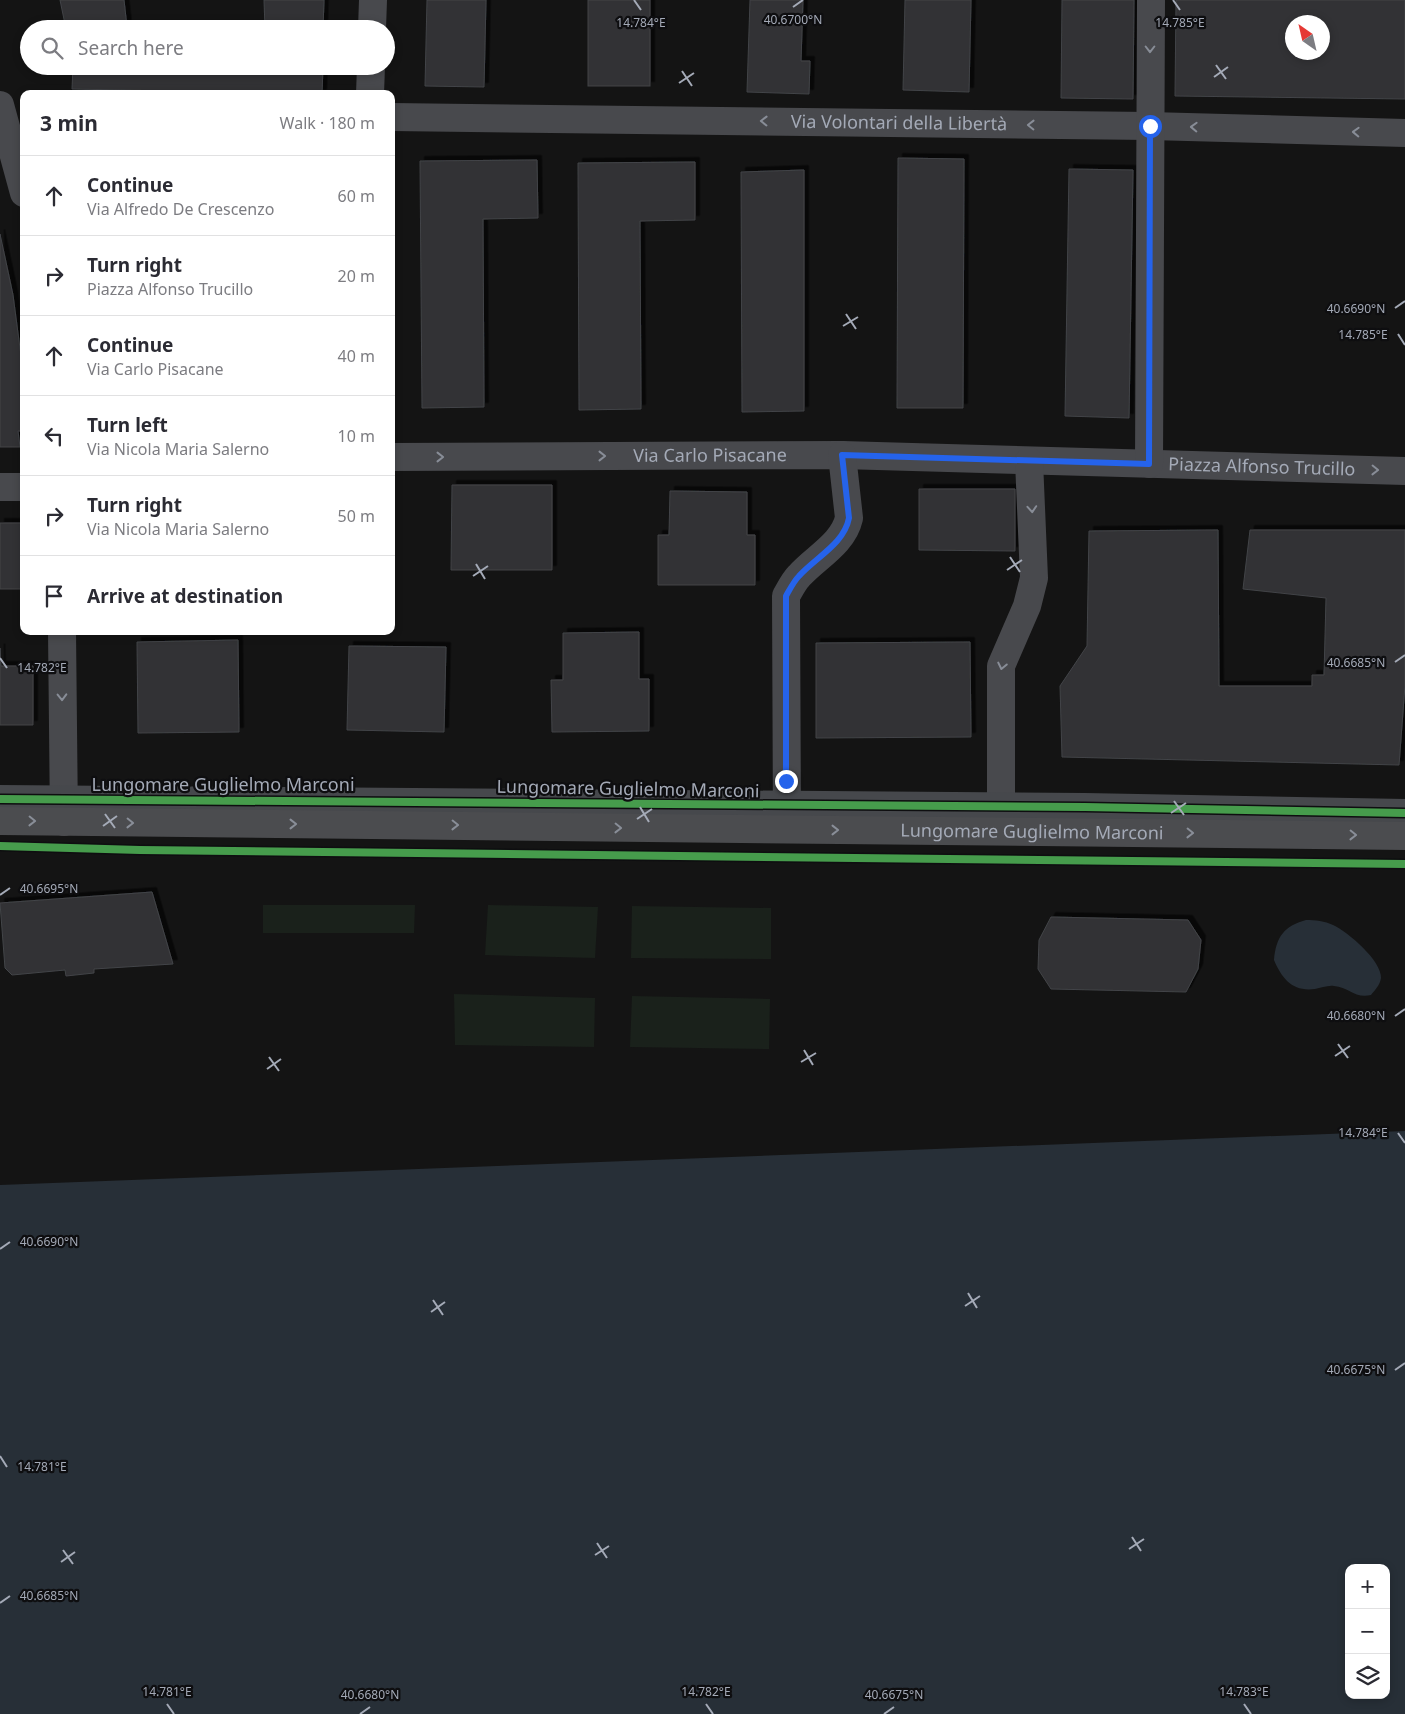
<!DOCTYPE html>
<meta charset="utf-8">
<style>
:root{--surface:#fff;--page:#f2f2f3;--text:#2b2b33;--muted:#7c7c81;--line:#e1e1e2}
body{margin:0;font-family:"Noto Sans",sans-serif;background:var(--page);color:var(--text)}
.controls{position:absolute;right:15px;bottom:15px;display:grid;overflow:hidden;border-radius:10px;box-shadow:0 2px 8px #0003}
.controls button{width:45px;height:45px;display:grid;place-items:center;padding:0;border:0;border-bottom:1px solid var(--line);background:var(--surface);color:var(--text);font:25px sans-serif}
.compass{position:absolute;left:1285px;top:15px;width:45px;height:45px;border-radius:50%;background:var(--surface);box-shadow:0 2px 8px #0003;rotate:326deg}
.stop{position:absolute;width:15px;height:15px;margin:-11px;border:4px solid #2563eb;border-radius:50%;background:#fff}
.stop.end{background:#2563eb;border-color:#fff;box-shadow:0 1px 5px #0008}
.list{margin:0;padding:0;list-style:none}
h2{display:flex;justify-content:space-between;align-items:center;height:65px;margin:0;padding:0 20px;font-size:21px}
h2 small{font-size:16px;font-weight:400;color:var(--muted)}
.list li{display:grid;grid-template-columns:32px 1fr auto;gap:15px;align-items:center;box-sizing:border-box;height:80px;padding:0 20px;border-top:1px solid var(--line)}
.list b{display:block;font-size:19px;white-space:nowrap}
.list p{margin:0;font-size:16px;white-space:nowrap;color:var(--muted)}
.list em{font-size:16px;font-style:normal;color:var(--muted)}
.icon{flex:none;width:28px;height:28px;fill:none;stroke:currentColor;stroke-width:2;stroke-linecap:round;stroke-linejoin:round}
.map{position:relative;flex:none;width:1405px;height:1714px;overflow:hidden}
.search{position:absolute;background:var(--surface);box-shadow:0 2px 8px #0003;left:20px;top:20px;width:375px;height:55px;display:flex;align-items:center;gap:12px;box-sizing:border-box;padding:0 18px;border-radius:28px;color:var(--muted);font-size:19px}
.panel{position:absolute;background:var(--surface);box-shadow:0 2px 8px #0003;left:20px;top:90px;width:375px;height:545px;border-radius:10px}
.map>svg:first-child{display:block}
.green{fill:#1a211b}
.water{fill:#272f37;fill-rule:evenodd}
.building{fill:#323234;stroke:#424448;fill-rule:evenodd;filter:url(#shadow)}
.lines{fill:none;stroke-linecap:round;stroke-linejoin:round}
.street{stroke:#48494d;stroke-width:28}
.secondary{stroke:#46484c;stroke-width:28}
.primary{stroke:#4b4c4f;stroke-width:28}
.cycleway-casing{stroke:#0e0e10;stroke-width:11}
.cycleway{stroke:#469c4c;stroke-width:8}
.oneway{stroke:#888d97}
.oneway2{stroke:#898e98}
.route{stroke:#2563eb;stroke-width:6}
.ticks{fill:none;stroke:#a4aab7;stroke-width:2}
.labels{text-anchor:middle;stroke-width:4.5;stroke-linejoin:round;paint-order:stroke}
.street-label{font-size:18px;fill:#a4aab7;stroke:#0e0e10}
.ticks-label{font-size:12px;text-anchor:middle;fill:#a4aab7;stroke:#0e0e10;stroke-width:4.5;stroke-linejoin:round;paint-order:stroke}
</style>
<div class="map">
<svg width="1405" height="1714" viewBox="0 0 1405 1714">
<defs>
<filter id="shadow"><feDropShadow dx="4.5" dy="-4.5" stdDeviation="0" flood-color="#0009"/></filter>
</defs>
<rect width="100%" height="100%" fill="#141414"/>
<g class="green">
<path d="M 263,905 L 415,905 L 414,933 L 263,933 Z"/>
<path d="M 488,905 L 598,907 L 595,958 L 485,955 Z"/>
<path d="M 632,906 L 771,908 L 771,959 L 631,958 Z"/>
<path d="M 454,994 L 595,998 L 594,1047 L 455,1045 Z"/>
<path d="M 632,996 L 770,999 L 769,1049 L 630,1047 Z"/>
</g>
<g class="water">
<path d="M 1306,920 C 1315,920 1325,921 1333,925 C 1348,932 1382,961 1381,978 C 1380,985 1375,990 1371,995 C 1355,999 1349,987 1334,986 C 1328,985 1321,988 1315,989 C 1293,992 1282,979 1274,960 C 1276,937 1284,926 1306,920 Z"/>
<path d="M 1405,1131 L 1405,1714 L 0,1714 L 0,1185 ZM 1349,1568 L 1386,1568 L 1386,1695 L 1349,1695 Z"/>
</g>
<g class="building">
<path d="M 60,0 L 124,0 L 127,27 L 203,29 L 66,29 Z"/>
<path d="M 264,0 L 324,0 L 323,29 L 265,29 Z"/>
<path d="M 427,0 L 486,0 L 484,87 L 425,86 Z"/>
<rect x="588" y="0" width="62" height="86"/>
<path d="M 750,0 L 803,0 L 801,61 L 810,61 L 809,94 L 747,92 Z"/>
<path d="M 905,0 L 971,0 L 969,92 L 903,90 Z"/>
<path d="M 1062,0 L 1134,0 L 1133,99 L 1061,98 Z"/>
<path d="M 1176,0 L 1405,0 L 1405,99 L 1175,96 ZM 1292,22 L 1322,22 L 1322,52 L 1292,52 Z"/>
<path d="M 73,66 L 323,66 L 322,94 L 72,89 Z"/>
<path d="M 898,158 L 964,159 L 963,408 L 897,408 Z"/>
<path d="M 537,160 L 538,218 L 483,219 L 484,407 L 422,408 L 420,161 Z"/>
<path d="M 695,162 L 695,220 L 640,221 L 641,409 L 579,410 L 578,163 Z"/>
<path d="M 1069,169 L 1133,170 L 1129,418 L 1065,416 Z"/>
<path d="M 804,170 L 804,411 L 742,412 L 741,172 Z"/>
<path d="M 0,234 L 13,295 L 21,356 L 24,431 L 18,431 L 20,447 L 0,447 Z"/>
<path d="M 452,485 L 552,485 L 552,570 L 451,570 Z"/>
<path d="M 919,489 L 1015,489 L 1015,551 L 919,550 Z"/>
<path d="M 670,491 L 747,492 L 747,535 L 755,535 L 755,585 L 658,585 L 658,535 L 669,535 Z"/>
<rect x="0" y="523" width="24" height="66"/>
<path d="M 1218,530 L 1219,686 L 1312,686 L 1312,675 L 1324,675 L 1326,598 L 1243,589 L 1250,530 L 1405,530 L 1405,685 L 1399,765 L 1062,757 L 1060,686 L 1087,646 L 1089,531 Z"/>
<path d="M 639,632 L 639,679 L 649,679 L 649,731 L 552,732 L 551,680 L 563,680 L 563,633 Z"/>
<path d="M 238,640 L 239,732 L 138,733 L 137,642 Z"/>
<path d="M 970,642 L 971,737 L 816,738 L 816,643 Z"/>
<path d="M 349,646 L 446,647 L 444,732 L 347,730 Z"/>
<path d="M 0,648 L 1,666 L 33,666 L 33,725 L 0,725 Z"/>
<path d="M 152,892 L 173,964 L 94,969 L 94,973 L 66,976 L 65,970 L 12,975 L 5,968 L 0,903 Z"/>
<path d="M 1051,917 L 1188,920 L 1201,940 L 1198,969 L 1186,992 L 1051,989 L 1038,969 L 1039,940 Z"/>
</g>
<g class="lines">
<g class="street">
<path d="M 372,29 L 373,0"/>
<path d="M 370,94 L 371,66"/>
<path d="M 0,105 L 24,193"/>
<path id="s1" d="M 391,117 L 1150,126 L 1405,133"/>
<path id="s2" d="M 391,457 L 842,455 L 1405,471"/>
<path d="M 1149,464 L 1151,0"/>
<path d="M 0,487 L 24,487"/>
<path d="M 62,631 L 64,822"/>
<path d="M 787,829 L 786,596 C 790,589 794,581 799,576 C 816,557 843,544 849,518 L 842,455"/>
<path d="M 1001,830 L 1001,666 L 1027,606 L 1034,578 L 1029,461"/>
</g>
<path class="secondary" d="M 0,799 L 1085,807 L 1405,813"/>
<path class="primary" id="s3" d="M 0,821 L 1405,836"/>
<g class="cycleway-casing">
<g id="cycleway">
<path d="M 0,799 L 1085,807 L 1405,813"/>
<path d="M 0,846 L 140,850 L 1405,864"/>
</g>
</g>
<use href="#cycleway" class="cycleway"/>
</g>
<defs><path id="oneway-chevron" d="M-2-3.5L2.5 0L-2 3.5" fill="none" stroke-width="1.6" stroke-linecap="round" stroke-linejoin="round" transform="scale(1.25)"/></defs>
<g class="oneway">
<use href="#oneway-chevron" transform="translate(1150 49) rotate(90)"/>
<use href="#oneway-chevron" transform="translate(764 121) rotate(-179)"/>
<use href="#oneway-chevron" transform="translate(1031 125) rotate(-179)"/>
<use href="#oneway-chevron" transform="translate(1194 127) rotate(-178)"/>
<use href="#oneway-chevron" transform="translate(1356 132) rotate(-178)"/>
<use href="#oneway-chevron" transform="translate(602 456)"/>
<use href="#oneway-chevron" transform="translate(440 457)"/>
<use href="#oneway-chevron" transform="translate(1375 470) rotate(1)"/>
<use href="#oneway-chevron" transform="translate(1032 509) rotate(86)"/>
<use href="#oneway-chevron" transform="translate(1002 666) rotate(102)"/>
<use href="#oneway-chevron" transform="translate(62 697) rotate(89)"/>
</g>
<g class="oneway2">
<use href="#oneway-chevron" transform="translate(32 821) rotate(1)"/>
<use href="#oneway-chevron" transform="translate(130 823) rotate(1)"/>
<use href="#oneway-chevron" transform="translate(293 824)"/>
<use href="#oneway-chevron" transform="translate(455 825) rotate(1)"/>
<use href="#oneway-chevron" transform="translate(618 828) rotate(1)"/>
<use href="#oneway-chevron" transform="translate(835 830)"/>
<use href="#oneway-chevron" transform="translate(1190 833) rotate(1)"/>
<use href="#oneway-chevron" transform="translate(1353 835) rotate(1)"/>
</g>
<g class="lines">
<path class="route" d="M 786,781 L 786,596 C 790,589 794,581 799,576 C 816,557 844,544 849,518 L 842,455 L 1149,464 L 1150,126"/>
</g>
<path class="ticks" d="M 634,0 L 641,10M 1173,0 L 1180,10M 793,7 L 803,0M 1216,65 L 1226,79M 682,71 L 692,86M 1214,77 L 1228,67M 679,83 L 694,73M 1395,308 L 1405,301M 846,314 L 856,329M 843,326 L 858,317M 1398,334 L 1405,345M 1010,557 L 1020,572M 476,564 L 485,579M 1007,570 L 1022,560M 473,576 L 488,566M 0,658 L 7,668M 1395,662 L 1405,655M 1174,801 L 1184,815M 640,807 L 649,822M 1171,813 L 1186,803M 105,814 L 115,828M 637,819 L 652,809M 103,826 L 117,816M 0,895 L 10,888M 1395,1016 L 1405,1009M 1338,1044 L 1348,1058M 804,1050 L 813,1065M 1335,1056 L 1350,1046M 269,1057 L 279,1071M 801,1062 L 816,1053M 267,1069 L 281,1059M 1398,1133 L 1405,1143M 0,1249 L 10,1242M 968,1293 L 977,1308M 433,1300 L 443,1315M 965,1306 L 980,1296M 431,1312 L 445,1302M 1395,1370 L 1405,1363M 0,1456 L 7,1467M 1132,1537 L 1141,1551M 597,1543 L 607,1558M 1129,1549 L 1144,1539M 63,1550 L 73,1564M 595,1555 L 609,1546M 61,1562 L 75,1552M 0,1603 L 10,1596M 167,1704 L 174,1714M 706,1704 L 713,1714M 1244,1704 L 1251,1714M 360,1714 L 370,1707M 884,1714 L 894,1707"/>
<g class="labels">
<g class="street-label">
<text dy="6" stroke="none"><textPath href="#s1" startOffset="508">Via Volontari della Libertà</textPath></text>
<text dy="6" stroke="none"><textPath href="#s2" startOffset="319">Via Carlo Pisacane</textPath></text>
<text dy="6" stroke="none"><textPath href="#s2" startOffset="871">Piazza Alfonso Trucillo</textPath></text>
<text x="223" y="791">Lungomare Guglielmo Marconi</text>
<text transform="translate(628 789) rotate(1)" y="6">Lungomare Guglielmo Marconi</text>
<text dy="6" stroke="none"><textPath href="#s3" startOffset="1032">Lungomare Guglielmo Marconi</textPath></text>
</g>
</g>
<g class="ticks-label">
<text x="793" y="24">40.6700°N</text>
<text x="641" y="27">14.784°E</text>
<text x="1180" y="27">14.785°E</text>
<text x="1356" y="313">40.6690°N</text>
<text x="1363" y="339">14.785°E</text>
<text x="1356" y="667">40.6685°N</text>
<text x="42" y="672">14.782°E</text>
<text x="49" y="893">40.6695°N</text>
<text x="1356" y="1020">40.6680°N</text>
<text x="1363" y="1137">14.784°E</text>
<text x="49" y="1246">40.6690°N</text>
<text x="1356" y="1374">40.6675°N</text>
<text x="42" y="1471">14.781°E</text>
<text x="49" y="1600">40.6685°N</text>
<text x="167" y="1696">14.781°E</text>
<text x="706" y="1696">14.782°E</text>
<text x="1244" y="1696">14.783°E</text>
<text x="370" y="1699">40.6680°N</text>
<text x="894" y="1699">40.6675°N</text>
</g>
</svg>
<div class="controls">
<button>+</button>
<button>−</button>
<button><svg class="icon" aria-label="layers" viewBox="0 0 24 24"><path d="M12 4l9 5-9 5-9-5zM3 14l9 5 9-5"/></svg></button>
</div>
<svg class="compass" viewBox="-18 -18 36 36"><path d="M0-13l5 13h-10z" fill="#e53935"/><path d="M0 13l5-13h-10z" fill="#7c7c81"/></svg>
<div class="stop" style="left:1150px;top:126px"></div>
<div class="stop end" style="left:786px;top:781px"></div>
<div class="search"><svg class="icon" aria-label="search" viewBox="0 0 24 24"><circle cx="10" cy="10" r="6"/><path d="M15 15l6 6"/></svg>Search here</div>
<section class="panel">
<h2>3 min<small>Walk · 180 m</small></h2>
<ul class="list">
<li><svg class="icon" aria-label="ahead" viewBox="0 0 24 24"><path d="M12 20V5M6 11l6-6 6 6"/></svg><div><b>Continue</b><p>Via Alfredo De Crescenzo</p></div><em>60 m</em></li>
<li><svg class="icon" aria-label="right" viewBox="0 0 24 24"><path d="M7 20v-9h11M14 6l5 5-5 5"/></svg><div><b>Turn right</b><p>Piazza Alfonso Trucillo</p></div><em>20 m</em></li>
<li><svg class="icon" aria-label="ahead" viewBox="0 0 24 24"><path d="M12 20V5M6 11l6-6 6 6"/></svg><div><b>Continue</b><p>Via Carlo Pisacane</p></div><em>40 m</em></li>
<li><svg class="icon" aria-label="left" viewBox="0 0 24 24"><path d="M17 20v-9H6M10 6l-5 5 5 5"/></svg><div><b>Turn left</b><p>Via Nicola Maria Salerno</p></div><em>10 m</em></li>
<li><svg class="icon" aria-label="right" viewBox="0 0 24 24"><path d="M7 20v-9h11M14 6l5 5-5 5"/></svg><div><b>Turn right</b><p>Via Nicola Maria Salerno</p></div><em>50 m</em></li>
<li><svg class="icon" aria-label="arrive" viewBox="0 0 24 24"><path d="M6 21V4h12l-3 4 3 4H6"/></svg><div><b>Arrive at destination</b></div></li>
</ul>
</section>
</div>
